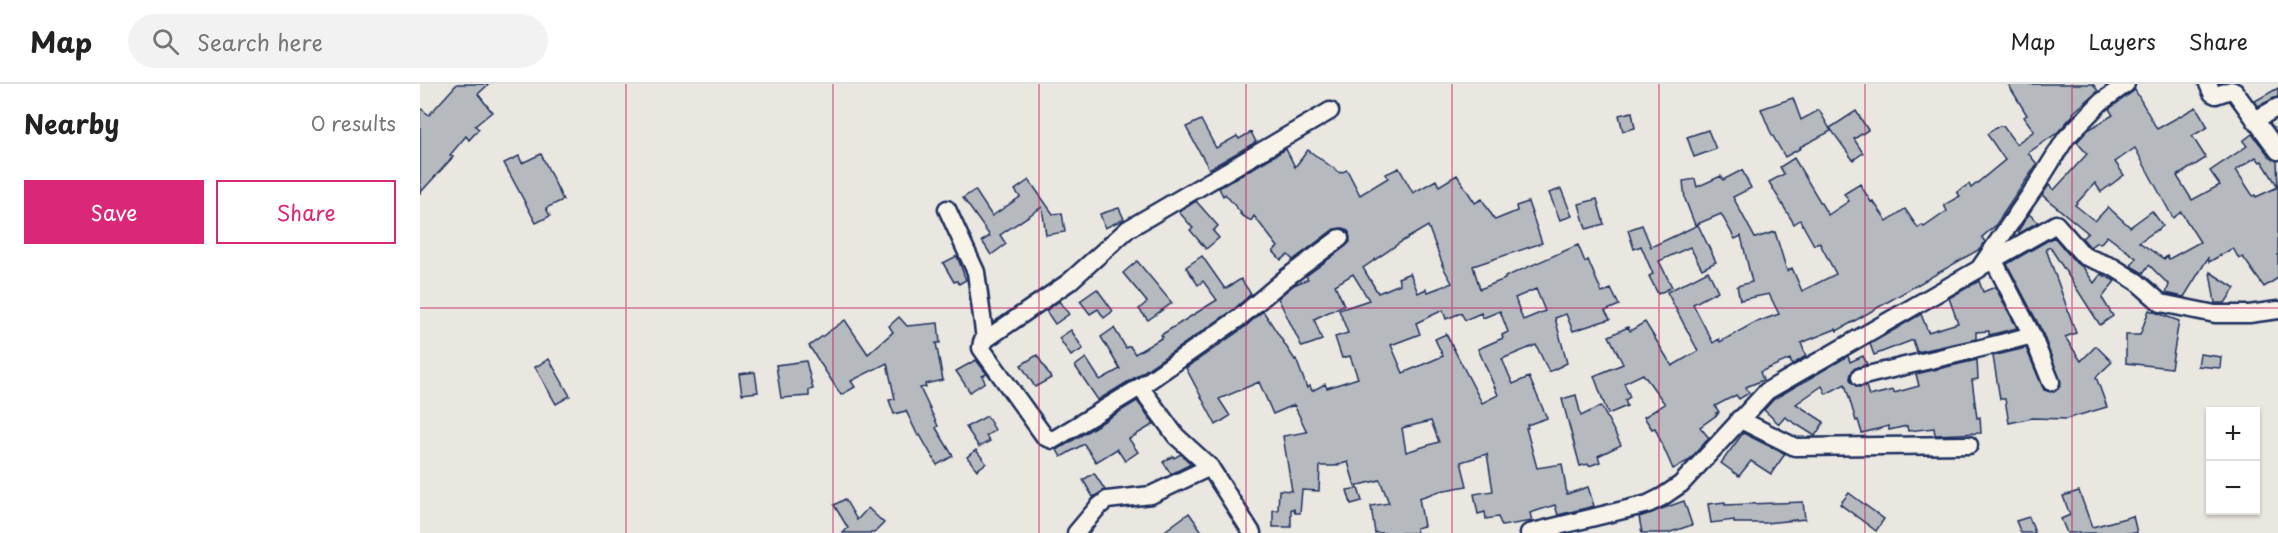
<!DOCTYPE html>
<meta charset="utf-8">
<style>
:root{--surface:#fff;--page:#f2f2f2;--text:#222;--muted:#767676;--line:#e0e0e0;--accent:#db2777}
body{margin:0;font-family:"Playpen Sans",sans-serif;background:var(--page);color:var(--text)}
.controls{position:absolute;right:18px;bottom:18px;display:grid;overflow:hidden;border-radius:0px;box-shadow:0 2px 4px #0004}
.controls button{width:54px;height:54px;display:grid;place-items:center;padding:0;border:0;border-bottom:2px solid var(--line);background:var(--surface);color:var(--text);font:30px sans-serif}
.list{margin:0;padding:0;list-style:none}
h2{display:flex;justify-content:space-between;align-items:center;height:78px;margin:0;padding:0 24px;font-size:26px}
h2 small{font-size:20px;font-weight:400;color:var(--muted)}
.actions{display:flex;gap:12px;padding:18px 24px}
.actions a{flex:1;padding:14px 0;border:2px solid var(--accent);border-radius:0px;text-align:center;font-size:21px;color:var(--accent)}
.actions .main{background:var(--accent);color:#fff}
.icon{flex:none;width:33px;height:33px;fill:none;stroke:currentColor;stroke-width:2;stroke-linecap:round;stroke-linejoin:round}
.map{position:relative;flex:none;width:1858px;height:449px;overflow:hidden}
header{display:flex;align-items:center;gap:36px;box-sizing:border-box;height:84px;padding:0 30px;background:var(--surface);border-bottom:2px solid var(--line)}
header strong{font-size:28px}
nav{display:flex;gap:33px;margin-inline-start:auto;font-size:21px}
.search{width:420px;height:54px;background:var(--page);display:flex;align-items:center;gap:15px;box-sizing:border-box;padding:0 21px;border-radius:33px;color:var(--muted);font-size:22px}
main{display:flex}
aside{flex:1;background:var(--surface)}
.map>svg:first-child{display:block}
.building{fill:#b6babf;stroke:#1b2f5e;stroke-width:1.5;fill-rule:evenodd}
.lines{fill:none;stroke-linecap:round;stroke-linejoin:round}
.street-casing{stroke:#1b2f5e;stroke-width:21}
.street{stroke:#f7f3e8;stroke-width:16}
.grid{fill:none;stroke:#c2185b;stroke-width:1.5;stroke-opacity:0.55}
</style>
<header>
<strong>Map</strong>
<div class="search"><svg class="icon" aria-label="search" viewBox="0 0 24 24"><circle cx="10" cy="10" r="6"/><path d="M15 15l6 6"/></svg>Search here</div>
<nav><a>Map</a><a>Layers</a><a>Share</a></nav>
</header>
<main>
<aside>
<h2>Nearby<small>0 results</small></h2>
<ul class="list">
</ul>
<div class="actions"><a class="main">Save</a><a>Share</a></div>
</aside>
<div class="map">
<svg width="1858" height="449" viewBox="0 0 1858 449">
<rect width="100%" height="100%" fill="#eae7e0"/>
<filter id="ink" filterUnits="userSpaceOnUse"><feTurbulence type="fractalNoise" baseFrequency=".0167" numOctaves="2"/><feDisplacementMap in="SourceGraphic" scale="12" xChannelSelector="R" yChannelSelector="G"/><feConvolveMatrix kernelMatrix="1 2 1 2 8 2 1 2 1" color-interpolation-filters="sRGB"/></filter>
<g filter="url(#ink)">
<g class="building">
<path d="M 37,0 L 69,0 L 58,10 L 72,28 L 55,42 L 59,45 L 49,56 L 46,52 L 30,71 L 33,73 L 0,109 L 0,24 L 9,31 Z"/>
<path d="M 1588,0 L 1673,0 L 1678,7 L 1653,29 L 1654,30 L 1637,49 L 1608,69 L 1617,80 L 1575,142 L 1562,153 L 1565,158 L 1560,165 L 1417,247 L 1416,245 L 1381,259 L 1386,272 L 1372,281 L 1370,275 L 1340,288 L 1343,296 L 1326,303 L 1329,309 L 1319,315 L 1316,311 L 1295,322 L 1299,328 L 1296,329 L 1298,330 L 1280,343 L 1289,354 L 1268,377 L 1253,385 L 1235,344 L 1232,345 L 1224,333 L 1245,320 L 1223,290 L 1204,299 L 1210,313 L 1205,316 L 1207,322 L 1188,330 L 1174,292 L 1203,280 L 1189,252 L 1208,243 L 1210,247 L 1225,238 L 1252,282 L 1278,267 L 1247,208 L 1288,187 L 1298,207 L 1273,220 L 1293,259 L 1299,255 L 1300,258 L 1334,239 L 1359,230 L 1349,210 L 1320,216 L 1317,202 L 1332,198 L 1321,152 L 1315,155 L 1301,130 L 1275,141 L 1265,115 L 1263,97 L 1275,95 L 1277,103 L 1301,92 L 1303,96 L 1322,86 L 1331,104 L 1313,113 L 1335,154 L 1355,148 L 1367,187 L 1372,184 L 1382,207 L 1416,190 L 1399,158 L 1394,161 L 1380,136 L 1374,140 L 1349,98 L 1364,90 L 1360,83 L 1374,74 L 1408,131 L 1429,117 L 1424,110 L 1440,100 L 1451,118 L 1453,117 L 1467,137 L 1485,125 L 1498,144 L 1502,141 L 1504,143 L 1527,127 L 1524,121 L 1540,112 L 1537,108 L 1549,100 L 1551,104 L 1585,76 L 1567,50 L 1579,42 L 1583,42 L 1596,60 L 1614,47 L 1604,33 L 1607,31 Z"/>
<path d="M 1858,4 L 1858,13 L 1838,22 L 1835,17 Z"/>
<path d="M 1715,6 L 1737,45 L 1776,23 L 1788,43 L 1772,52 L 1786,74 L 1757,92 L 1772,116 L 1800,101 L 1790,87 L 1827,62 L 1823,57 L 1832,50 L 1850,73 L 1857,77 L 1858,103 L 1842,77 L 1840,78 L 1836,73 L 1816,86 L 1833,112 L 1835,111 L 1836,113 L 1858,103 L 1858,194 L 1844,203 L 1823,173 L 1819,175 L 1813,164 L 1789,178 L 1788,174 L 1764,213 L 1746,209 L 1749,201 L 1729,181 L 1723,189 L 1711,182 L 1716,174 L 1687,152 L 1680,160 L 1677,158 L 1670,163 L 1662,154 L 1668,149 L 1622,111 L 1629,101 L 1634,106 L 1667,70 L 1657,58 L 1668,46 L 1693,31 L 1689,25 ZM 1715,64 L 1753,134 L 1761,128 L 1780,158 L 1749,175 L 1747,172 L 1744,175 L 1719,158 L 1743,142 L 1732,127 L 1710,143 L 1688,123 L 1675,137 L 1655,121 L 1675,99 L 1681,108 L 1704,91 L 1695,78 Z"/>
<path d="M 1373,14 L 1381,36 L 1399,26 L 1411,47 L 1380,63 L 1381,64 L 1365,73 L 1350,47 L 1341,25 Z"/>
<path d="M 1436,27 L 1448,46 L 1434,55 L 1443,69 L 1433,76 L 1410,44 Z"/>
<path d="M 1212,28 L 1215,44 L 1203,47 L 1199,31 Z"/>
<path d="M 781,36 L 796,64 L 817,52 L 819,55 L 831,48 L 836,58 L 789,85 L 766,43 Z"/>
<path d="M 1288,46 L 1296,65 L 1274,73 L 1267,53 Z"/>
<path d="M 866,65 L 875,83 L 888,66 L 920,89 L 927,86 L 940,111 L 968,94 L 966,90 L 979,84 L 993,109 L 1016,96 L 1019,102 L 1037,91 L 1055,119 L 1062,115 L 1075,136 L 1097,127 L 1096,122 L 1108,118 L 1122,159 L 1053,182 L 1060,205 L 1085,195 L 1085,193 L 1158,161 L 1165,178 L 1168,176 L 1182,209 L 1191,205 L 1199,221 L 1185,227 L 1190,235 L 1153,247 L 1146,230 L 1135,234 L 1147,279 L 1129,288 L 1116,261 L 1082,275 L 1093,300 L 1109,293 L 1127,334 L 1107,341 L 1108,344 L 1106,344 L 1117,384 L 1142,380 L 1147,410 L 1168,403 L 1174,422 L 1138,431 L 1135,421 L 1110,429 L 1112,437 L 1082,442 L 1078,433 L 1066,435 L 1065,428 L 1058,430 L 1054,410 L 1073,407 L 1067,370 L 1041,378 L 1047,402 L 1020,407 L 999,414 L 1004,442 L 996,444 L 997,449 L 955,449 L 951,422 L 969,419 L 960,396 L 935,402 L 928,378 L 915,382 L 900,382 L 899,407 L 882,406 L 880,429 L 875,429 L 874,425 L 871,425 L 871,443 L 853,443 L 853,426 L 858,426 L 859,406 L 872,407 L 863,352 L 887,348 L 874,321 L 853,330 L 839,298 L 799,315 L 810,332 L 796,341 L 766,284 L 825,243 L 843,227 L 875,276 L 876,275 L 887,304 L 890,302 L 892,307 L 905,300 L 907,304 L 938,294 L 930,272 L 922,274 L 915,253 L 928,249 L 919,226 L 949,216 L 933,190 L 915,201 L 924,221 L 894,235 L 902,256 L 882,263 L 858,214 L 874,201 L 888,195 L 886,192 L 926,162 L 930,158 L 929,148 L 924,144 L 914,145 L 873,176 L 868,171 L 861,176 L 853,167 L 858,163 L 834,132 L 831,137 L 820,130 L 821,129 L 805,110 L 803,112 L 799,104 ZM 1008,142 L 1023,181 L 1022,181 L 1032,199 L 1008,208 L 1006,205 L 998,209 L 990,189 L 978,194 L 980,200 L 958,209 L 943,184 L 981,158 ZM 1116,205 L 1125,227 L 1103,236 L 1095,214 ZM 1023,226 L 1026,235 L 1041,229 L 1045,236 L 1061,229 L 1063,234 L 1080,227 L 1088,248 L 1082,251 L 1083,254 L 1058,265 L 1078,311 L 1062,319 L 1026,250 L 1015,255 L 1023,272 L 983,289 L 971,261 L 1000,250 L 996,239 ZM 1011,337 L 1019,358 L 986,368 L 982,344 Z"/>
<path d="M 121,70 L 143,116 L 126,124 L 130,132 L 116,139 L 84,79 L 99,72 L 102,79 Z"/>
<path d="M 609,96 L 633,130 L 642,129 L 645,148 L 626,151 L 622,123 L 580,151 L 586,160 L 571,171 L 562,157 L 570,152 L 543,114 L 555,106 L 572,132 L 600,113 L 595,106 Z"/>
<path d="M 1141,105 L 1152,132 L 1140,136 L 1129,109 Z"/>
<path d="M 1177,115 L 1184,140 L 1166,145 L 1159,120 Z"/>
<path d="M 776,117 L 798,142 L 793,147 L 799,154 L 786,165 L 770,146 L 773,144 L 759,128 Z"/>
<path d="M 699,124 L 704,135 L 685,144 L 680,130 Z"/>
<path d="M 1609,130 L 1618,138 L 1599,149 L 1598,147 Z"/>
<path d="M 1222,141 L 1231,163 L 1278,141 L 1296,178 L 1282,185 L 1270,163 L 1239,177 L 1252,203 L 1238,210 L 1229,192 L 1233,190 L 1221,162 L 1214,165 L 1208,146 Z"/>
<path d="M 1634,153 L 1656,179 L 1663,183 L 1674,199 L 1681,190 L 1695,197 L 1682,214 L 1693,232 L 1680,241 L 1630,163 L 1626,165 L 1656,249 L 1645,253 L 1661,277 L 1676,262 L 1692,278 L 1676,293 L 1687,323 L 1646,335 L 1612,334 L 1589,339 L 1585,315 L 1580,315 L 1573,272 L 1606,264 L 1624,306 L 1634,308 L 1641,300 L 1622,247 L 1587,180 Z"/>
<path d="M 537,172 L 546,196 L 539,200 L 537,197 L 534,198 L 523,179 Z"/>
<path d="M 782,172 L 805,205 L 821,195 L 831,210 L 813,226 L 714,294 L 678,316 L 655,282 L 666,274 L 680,296 L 700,285 L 681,253 L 694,244 L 706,264 L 710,262 L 715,270 L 743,253 L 741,251 L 797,216 L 783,197 L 778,201 L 766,183 Z"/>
<path d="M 717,177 L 752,219 L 728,236 L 719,225 L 727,218 L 703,189 Z"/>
<path d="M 1790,188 L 1815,204 L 1805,219 L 1795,219 Z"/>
<path d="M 1559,197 L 1563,208 L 1575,203 L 1597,244 L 1569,251 L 1569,247 L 1556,248 L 1556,255 L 1497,268 L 1493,256 L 1454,271 L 1450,260 L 1501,230 L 1508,248 L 1538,239 L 1529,214 Z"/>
<path d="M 677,205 L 693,227 L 684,234 L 678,225 L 670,230 L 660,217 Z"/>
<path d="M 639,217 L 649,230 L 635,240 L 626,227 Z"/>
<path d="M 1729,226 L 1759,237 L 1751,284 L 1706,279 L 1706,251 L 1720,251 Z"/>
<path d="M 479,233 L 487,242 L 518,239 L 520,259 L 516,259 L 523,296 L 505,300 L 506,303 L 500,304 L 518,342 L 516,344 L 533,372 L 517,381 L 500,351 L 498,352 L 486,327 L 474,330 L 469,316 L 475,315 L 467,279 L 431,297 L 435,303 L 421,311 L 389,262 L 425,236 L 448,270 L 473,248 L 469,242 Z"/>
<path d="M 651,246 L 663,265 L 651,272 L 639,254 Z"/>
<path d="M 1780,270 L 1801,273 L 1800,284 L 1778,282 Z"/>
<path d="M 617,271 L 631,294 L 615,303 L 601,281 Z"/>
<path d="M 1428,272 L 1430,278 L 1443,272 L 1447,280 L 1433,285 L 1430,295 L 1437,303 L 1446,302 L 1449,312 L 1473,306 L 1474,309 L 1499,302 L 1496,290 L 1557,276 L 1558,295 L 1552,296 L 1557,334 L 1560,333 L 1561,349 L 1515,351 L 1514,344 L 1488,347 L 1487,342 L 1469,346 L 1469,342 L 1442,349 L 1438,336 L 1436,337 L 1425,300 L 1406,310 L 1402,302 L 1376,320 L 1404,338 L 1395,352 L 1365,333 L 1359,340 L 1344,326 L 1354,315 Z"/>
<path d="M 129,275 L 150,312 L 136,320 L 115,283 Z"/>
<path d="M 556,276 L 567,290 L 562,292 L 565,298 L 550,308 L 536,287 Z"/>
<path d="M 386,277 L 393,305 L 389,306 L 389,312 L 361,314 L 356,281 Z"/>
<path d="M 335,288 L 338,308 L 322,310 L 319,290 Z"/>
<path d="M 1156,311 L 1161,332 L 1181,322 L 1201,361 L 1178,372 L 1180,378 L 1169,382 L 1168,380 L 1160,382 L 1142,315 Z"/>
<path d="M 717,317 L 734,340 L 709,355 L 718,368 L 705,377 L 697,365 L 676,378 L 664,360 L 641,373 L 637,366 Z"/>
<path d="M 567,332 L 575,346 L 566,352 L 570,357 L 559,363 L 546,343 Z"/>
<path d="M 1323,349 L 1365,370 L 1351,390 L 1331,377 L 1319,392 L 1301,379 Z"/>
<path d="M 556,366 L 566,379 L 557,386 L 547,373 Z"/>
<path d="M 761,370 L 771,380 L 751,390 L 743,378 L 753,372 L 754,374 Z"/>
<path d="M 674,389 L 685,406 L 673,413 L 663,396 Z"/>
<path d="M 938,404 L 942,417 L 931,420 L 927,406 Z"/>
<path d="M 1659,407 L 1672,443 L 1713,432 L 1717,449 L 1647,449 L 1641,435 L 1650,431 L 1643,412 Z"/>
<path d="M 1429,409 L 1464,435 L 1456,447 L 1420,420 Z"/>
<path d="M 425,415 L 437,436 L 448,424 L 464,439 L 454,449 L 423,449 L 428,444 L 414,421 Z"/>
<path d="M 1264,417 L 1272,441 L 1248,449 L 1222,449 L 1219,433 Z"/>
<path d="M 1305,418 L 1305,421 L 1383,418 L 1385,435 L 1346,439 L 1314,439 L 1314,436 L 1291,439 L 1288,420 Z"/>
<path d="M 769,429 L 783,449 L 742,449 Z"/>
<path d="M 1609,433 L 1615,449 L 1601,449 L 1596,437 Z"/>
</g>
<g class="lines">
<g class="street-casing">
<g id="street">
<path d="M 1788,0 L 1792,9 L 1796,11 L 1811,6 L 1815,8 L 1858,67"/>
<path d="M 910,27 L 708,145 L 649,198 L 562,258 L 561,264 L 625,353 L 633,356 L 720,303 L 819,234 L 866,194 L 920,154"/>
<path d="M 1835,36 L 1858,23"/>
<path d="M 527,125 L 556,188 L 565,255"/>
<path d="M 1573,175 L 1612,251 L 1631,298"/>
<path d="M 1564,181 L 1636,140 L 1664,172 L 1693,183 L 1717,198 L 1741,219 L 1795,230 L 1829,230 L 1858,226"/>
<path d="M 1440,293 C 1497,278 1555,267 1612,251"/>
<path d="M 720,303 L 756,352 L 790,383 L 832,449"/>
<path d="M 1319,335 L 1375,363 L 1549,361"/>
<path d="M 656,449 L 678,423 L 687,416 L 731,411 L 790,383"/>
<path d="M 1109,449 L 1228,420 L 1242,413 L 1261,400 L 1347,307 L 1559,185 L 1616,102 L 1646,54 L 1681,18 L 1706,0"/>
</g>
</g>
<use href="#street" class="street"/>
</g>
</g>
<path class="grid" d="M 206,0 L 206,449M 413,0 L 413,449M 619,0 L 619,449M 826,0 L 826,449M 1032,0 L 1032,449M 1239,0 L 1239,449M 1445,0 L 1445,449M 1652,0 L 1652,449M 0,224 L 1858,224"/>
</svg>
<div class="controls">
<button>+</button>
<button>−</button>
</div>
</div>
</main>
